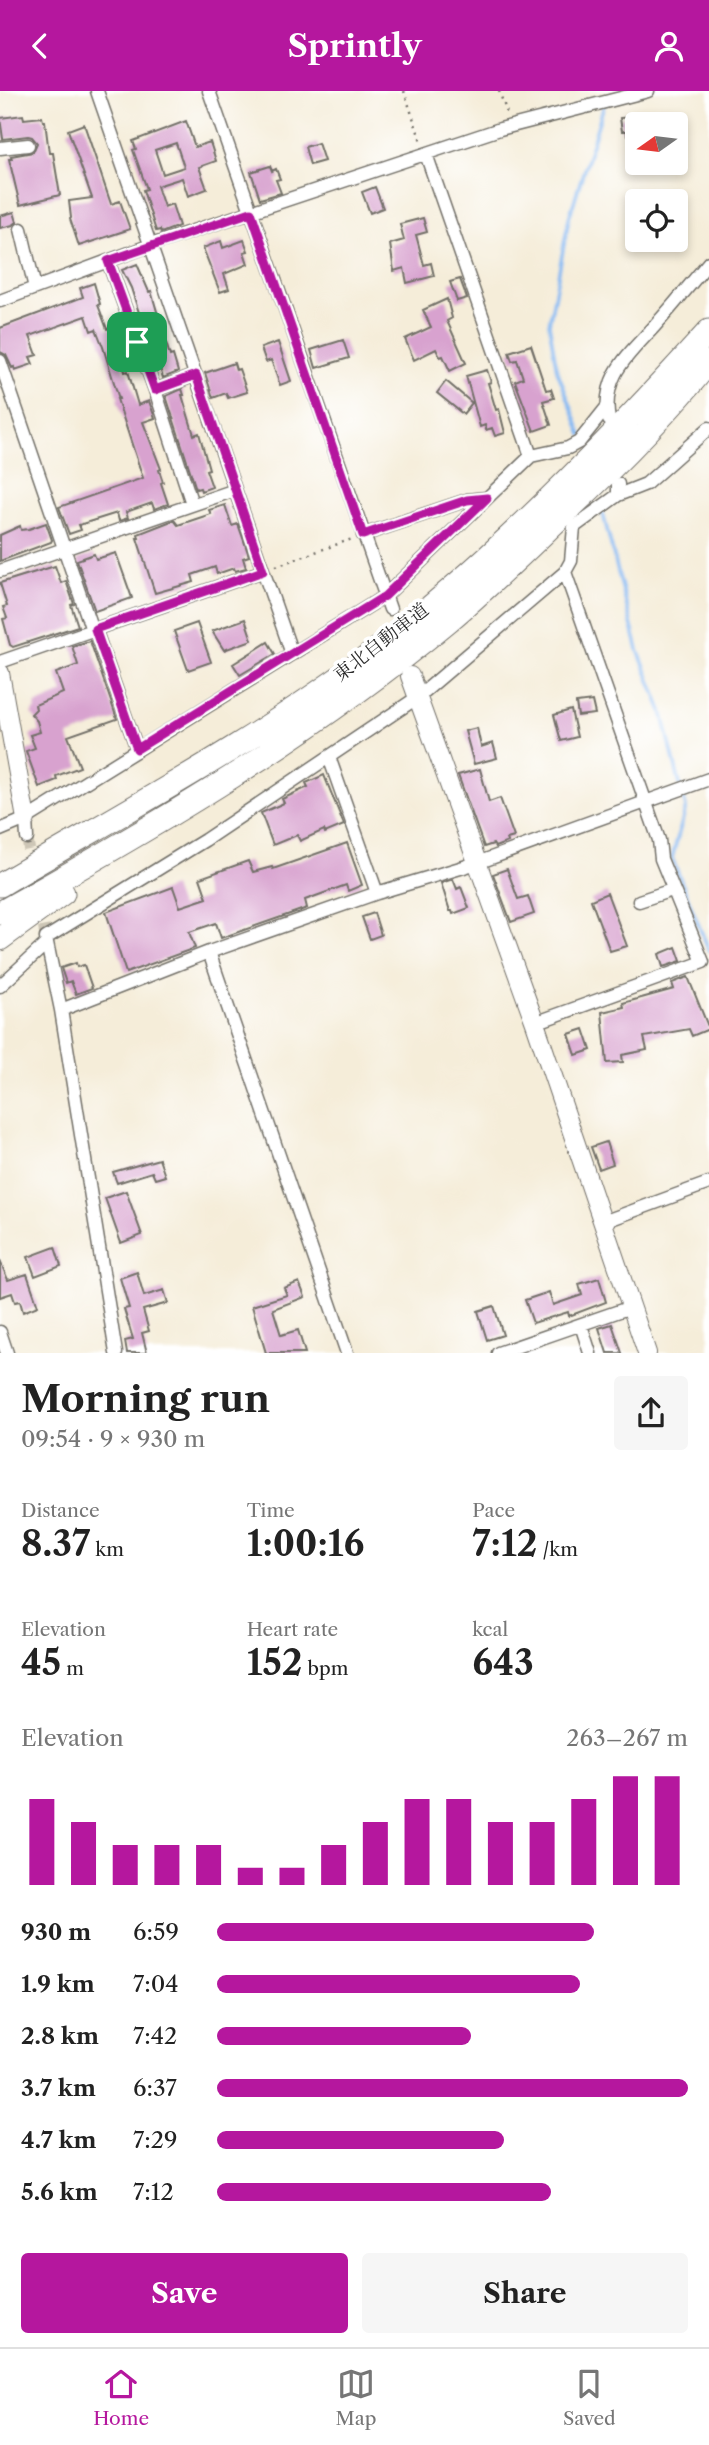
<!DOCTYPE html>
<html lang="en">
<head>
<meta charset="utf-8">
<style>
	body { margin:0; font-family:"Libre Caslon Text","Noto Serif JP",serif; background:#f6f6f6; color:#222; height:100vh; display:flex; flex-direction:column; font-size:26px; white-space:nowrap }
	* { box-sizing:border-box; margin:0 }
	p { font-size:23px; color:#767676 }
	.icon { flex:none; width:38px; height:38px; fill:none; stroke:currentColor; stroke-width:2; stroke-linecap:round; stroke-linejoin:round }
	.map { position:relative; height:1262px; overflow:hidden }
	.drawer { display:flex; flex-direction:column; background:#fff; flex:1 }
	.drawer>* { flex:none }
	.needle { width:46px; rotate:256deg }
	.controls { position:absolute; left:625px; top:21px; display:grid; gap:14px }
	.controls a { display:grid; place-items:center; width:63px; height:63px; border-radius:7px; background:#fff; box-shadow:0 4px 10px #0003; font-size:35px }
	.pin { position:absolute; display:grid; place-items:center; width:60px; height:60px; color:#fff; margin:-30px; border-radius:14px; box-shadow:0 4px 10px #0006 }
	.round { display:grid; place-items:center; flex:none; width:74px; height:74px; border-radius:7px; background:#f6f6f6 }
	.head { display:flex; align-items:center; justify-content:space-between; height:119px; padding:0 21px }
	h1 { font-size:38px; font-weight:700; line-height:52px }
	.metrics { display:grid; grid-template-columns:repeat(3,1fr); gap:10px; height:119px; padding:7px 21px }
	.metrics div { display:grid; align-content:center }
	.metrics b { font-size:35px; font-weight:700 }
	.metrics small { font-size:19px; font-weight:400 }
	.metrics p { font-size:19px }
	.chart { height:196px; padding:14px 21px }
	.chart p { display:flex; justify-content:space-between }
	.chart svg { width:100%; height:126px; margin-top:7px; stroke:#b5179e; stroke-width:6 }
	.button { display:flex; gap:14px; margin-top:auto; padding:14px 21px }
	.button a { flex:1; height:80px; border-radius:7px; background:#b5179e; color:#fff; font-size:28px; font-weight:700; line-height:80px; text-align:center }
	.button a+a { background:#f6f6f6; color:#222 }
	ul { padding:0 21px; list-style:none; font-size:23px }
	li { display:grid; grid-template-columns:112px 84px 1fr; align-items:center; height:52px }
	li i { height:18px; border-radius:9px; background:#b5179e }
	header { display:flex; justify-content:space-between; align-items:center; height:91px; padding:0 21px; background:#b5179e; color:#fff; font-size:32px; font-weight:700 }
	.menu { display:flex; justify-content:space-around; align-items:center; height:98px; border-top:2px solid #e0e0e0; background:#fff; font-size:19px; color:#767676 }
	.menu a { display:grid; justify-items:center; gap:4px }
	.menu .on { color:#b5179e }
	.map>svg:first-child { display:block }
	.lines { fill:none; stroke-linecap:round; stroke-linejoin:round }
	.stream { stroke:#85b9f3; stroke-width:3.5 }
	.building { fill:#d8a2cf; fill-rule:evenodd }
	.street-tunnel { stroke:#cdc6b6; stroke-width:12; stroke-dasharray:12 6; stroke-linecap:butt }
	.street-casing { stroke:#726f68; stroke-width:15 }
	.secondary-casing { stroke:#726f68; stroke-width:20 }
	.highway-casing { stroke:#726f68; stroke-width:25 }
	.path { stroke:#726f68; stroke-width:2.5; stroke-dasharray:2 5; stroke-linecap:butt }
	.street { stroke:#fff; stroke-width:12 }
	.secondary { stroke:#fff; stroke-width:18 }
	.highway { stroke:#fff; stroke-width:23 }
	.route-casing { stroke:#fff; stroke-width:14 }
	.route { stroke:#b5179e; stroke-width:9 }
	.labels { text-anchor:middle; dominant-baseline:central; stroke-width:7; stroke-linejoin:round; paint-order:stroke }
	.street-label { font-size:19px; fill:#2b2b2b; stroke:#fff }
</style>
</head>
<body>
<header><svg class="icon" aria-label="back" viewBox="0 0 24 24"><path d="M15 5l-7 7 7 7"/></svg>Sprintly<svg class="icon" aria-label="person" viewBox="0 0 24 24"><circle cx="12" cy="8" r="4"/><path d="M4 21q1-7 8-7t8 7"/></svg></header>
<div class="map">
<svg width="709" height="1262" viewBox="0 0 709 1262">
	<rect width="100%" height="100%" fill="#fff"/>
	<filter id="ink" filterUnits="userSpaceOnUse"><feTurbulence type="fractalNoise" baseFrequency=".0143" numOctaves="2"/><feDisplacementMap in="SourceGraphic" scale="14" xChannelSelector="R" yChannelSelector="G"/><feConvolveMatrix kernelMatrix="1 2 1 2 8 2 1 2 1" color-interpolation-filters="sRGB"/></filter>
	<filter id="wash" filterUnits="userSpaceOnUse"><feTurbulence type="fractalNoise" baseFrequency=".00686" numOctaves="4" result="noise"/><feDisplacementMap in="SourceGraphic" scale="28" xChannelSelector="R" yChannelSelector="G"/><feGaussianBlur stdDeviation="1.57" result="paint"/><feColorMatrix in="noise" values="0 0 0 0 0 0 0 0 0 0 0 0 0 0 0 0 0 1.4 0 .05"/><feComposite in="paint" operator="in"/></filter>
	<g filter="url(#wash)">
		<rect width="100%" height="100%" fill="#f5edd9"/>
		<g class="lines">
			<!-- stream -->
			<path class="stream" d="M582 344 557 279 549 233 569 127 604 14
				M602 419 638 559 662 620 680 694
				M682 701 686 716 672 767 709 860"/>
		</g>
		<g id="blocks">
			<!-- building -->
			<path class="building" d="M23 24 24 28 42 26 43 30H45L49 62H53L60 104 20 114 9 68H12L11 65 33 61 37 52 32 46 28 45 3 48 0 27Z
				M637 25V44L627 45V40H622L620 27Z
				M186 30 195 56 210 51 216 70 199 76 207 98 188 105 182 87 157 95 164 116 172 113 179 135 161 142 160 139 156 140 143 99 147 98 133 59 136 58 133 50ZM176 52 184 76 163 83 155 59Z
				M84 33 111 113 120 110 130 138 79 155 70 128 71 127 69 110 92 107 68 39Z
				M318 52 324 70 310 74 305 56Z
				M270 75 272 80 276 78 280 88 276 89 281 102 260 108 251 81Z
				M375 96 383 117 370 122 362 101Z
				M14 121 17 131 13 134 0 137V125Z
				M423 127 427 141 416 144 424 174 431 172 434 185 407 192 404 177 394 180 390 153 404 149 400 133Z
				M244 149 248 160 244 161 248 173 224 183 229 198 220 201 203 157 221 150 223 157Z
				M137 173 149 201 151 200 170 265 173 264 178 281 163 287 156 264 153 265 131 197 122 179Z
				M460 188 467 207 457 210 450 191Z
				M94 192 100 213 98 214 107 238 113 237 125 281 128 280 138 314 149 310 155 327 143 331 161 378 159 379 163 391 161 392 168 413 154 418 152 412 126 421 128 427 119 430 117 422 79 434 81 439 69 443 59 416 143 387 117 308H119L103 256 96 238 91 240 86 225 30 245 37 264 30 266 33 273 15 279 14 276 12 277 6 264 0 261V237L83 206 80 197Z
				M447 208 452 227 447 230 466 272 450 280 443 265 440 266 436 258 414 269 405 248 431 236 423 219Z
				M343 249 349 267 316 277 311 259Z
				M278 251 291 290 280 294 271 269 266 271 261 257Z
				M531 254 546 299 551 298 554 307 543 310 551 334 534 340 515 290 523 287 517 269 512 270 509 261Z
				M234 272 236 279 239 278 247 301 228 307 226 302 213 307 205 282Z
				M487 279 491 291 488 292 496 319 499 318 505 342 495 345 492 337 486 339 485 334 480 336 466 285Z
				M446 290 472 312 463 323 437 302Z
				M182 298 184 304H182L194 344 199 342 209 378 206 379 212 396 201 400 200 397 196 398 166 305Z
				M225 414 232 435 238 433 244 450 249 465 243 467 246 477 235 480 234 477 217 483 215 476 192 484 194 491 155 502 137 447H139L138 443 174 429 178 434 211 423 209 419Z
				M46 432 52 449 51 451 0 470V444L20 435 21 439 29 438Z
				M116 462 132 507 95 520 77 469 94 463 96 468Z
				M55 475 61 492 66 490 74 513 71 514 78 535 13 556 10 554 3 528 7 527 3 516 7 515 0 492Z
				M245 528 252 549 224 559 212 540Z
				M197 532 211 571 188 579 174 540Z
				M90 550 117 628 68 645 80 676 56 685 57 689 39 696 26 660 35 657 30 644 40 641 37 630 31 623 36 618 35 614 63 602 56 582 78 574 72 555Z
				M268 551 275 563 240 584 233 573Z
				M592 610 595 623 578 625 576 612Z
				M571 619 577 646 561 650 554 624Z
				M477 637 481 656 493 652 497 667 474 673 465 640Z
				M480 678 489 711 500 707 514 746 507 748 508 751 495 756 493 753 484 756 458 684Z
				M324 684 344 734 325 742 324 739 300 750 297 744 273 754 261 722 284 712 282 708 308 696 306 692Z
				M347 752 362 794 348 800 346 794 305 809 307 817 221 847 216 832 189 841 195 857 126 882 106 821 173 796 180 816 207 807 200 787 248 770 253 781 272 776 273 778Z
				M507 778 518 808 528 805 534 823 511 831 493 783Z
				M453 788 457 798 461 796 469 817 453 823 452 820H450L441 792Z
				M607 802 627 855 610 860 591 809Z
				M374 822 381 844 370 848 362 826Z
				M676 856 681 870 663 876 659 863Z
				M76 872 77 876 84 874 92 897 76 903 71 890 66 892 61 877Z
				M688 886 709 938 692 945 689 938 644 946 647 959 622 964 623 971 607 972 602 921 624 916 623 912 674 898 672 892Z
				M584 938 591 959 576 964 569 943Z
				M606 1051 613 1073 599 1078 591 1056Z
				M159 1068 165 1085 155 1088 152 1081 117 1092 113 1081Z
				M126 1100 142 1144 121 1152 105 1107Z
				M55 1156 61 1175 35 1185 28 1166Z
				M0 1170 8 1189 27 1183 38 1215 23 1221 20 1210 15 1211 12 1202 0 1206Z
				M137 1181 144 1205 164 1199 168 1212 143 1219 149 1240 142 1242 147 1262H127L125 1250 133 1248 124 1218 129 1217 120 1187Z
				M599 1187 606 1211 569 1225 568 1221 533 1232 525 1209 549 1201 553 1214 582 1204 579 1193Z
				M299 1191 305 1206 273 1218 281 1244 298 1239 305 1262H266L252 1215 287 1204 284 1197Z
				M494 1215 503 1244 487 1249 478 1220Z
				M612 1233 622 1262H607L599 1237Z"/>
		</g>
	</g>
	<g filter="url(#ink)">
		<use href="#blocks" fill-opacity="0" stroke="#726f68" stroke-width="2"/>
		<g class="lines">
			<!-- street-tunnel -->
			<path class="street-tunnel" d="M27 747 46 847"/>
			<defs>
				<path id="street" d="M97 0 292 563
					M209 0 390 518
					M0 57 28 54
					M426 63 531 365
					M21 138 35 197
					M108 170 155 299
					M0 210 151 154 500 38 648 0
					M0 270 92 539
					M609 329C600 282 633 261 660 229 677 210 693 190 709 171
					M618 393V404L646 393 709 337
					M192 413 155 299 196 284
					M363 444 467 409 487 407
					M0 480 235 399
					M95 538 137 658
					M0 571 263 480
					M329 666 377 802
					M26 728 27 747
					M0 739 26 728 385 505 531 365 568 357 579 351 607 316
					M639 810 672 799
					M209 861 347 1262
					M0 895 47 852
					M61 919 209 861 377 802 477 772 709 688
					M535 932 703 871 661 768 659 749 565 481
					M603 1131 709 1092
					M581 1234 590 1262
					M0 1241 7 1262
					M116 1262 61 919 46 847 205 749 418 606 565 481 571 470 574 436 618 404
					M498 1262 631 1216"/>
				<path id="secondary" d="M0 582 26 728
					M410 585 535 932 647 1262"/>
				<path id="highway" d="M0 794C127 719 259 649 377 559 498 465 606 354 709 240
					M0 822C154 736 310 645 447 531 489 496 527 458 567 420 617 373 665 325 709 271
					M0 848 63 802"/>
			</defs>
			<!-- street casing -->
			<use href="#street" class="street-casing"/>
			<!-- secondary casing -->
			<use href="#secondary" class="secondary-casing"/>
			<!-- highway casing -->
			<use href="#highway" class="highway-casing"/>
			<!-- path -->
			<path class="path" d="M404 0 422 53
				M499 0 508 25
				M276 475 352 448"/>
			<!-- street -->
			<use href="#street" class="street"/>
			<!-- secondary -->
			<use href="#secondary" class="secondary"/>
			<!-- highway -->
			<use href="#highway" class="highway"/>
		</g>
	</g>
	<g class="lines" filter="url(#ink)">
		<defs>
			<path id="route" d="M251 121 363 444 467 409 487 407 385 505 137 658 95 538 263 480 196 284 155 299 108 170Z"/>
		</defs>
		<!-- route casing -->
		<use href="#route" class="route-casing"/>
		<!-- route -->
		<use href="#route" class="route"/>
	</g>
	<g class="labels">
		<!-- street labels -->
		<g class="street-label">
			<text transform="translate(381 551) rotate(-38)">東北自動車道</text>
		</g>
	</g>
</svg>
<div class="controls">
<a><svg class="needle" viewBox="-14 -14 28 28"><path d="M0-13l5 13h-10z" fill="#e53935"/><path d="M0 13l5-13h-10z" fill="#767676"/></svg></a>
<a><svg class="icon" aria-label="locate" viewBox="0 0 24 24"><circle cx="12" cy="12" r="6"/><path d="M12 2v4M12 18v4M2 12h4M18 12h4"/></svg></a>
</div>
<div class="pin" style="left:137px;top:251px;background:#1e9e55"><svg class="icon" aria-label="arrive" viewBox="0 0 24 24"><path d="M6 21V4h12l-3 4 3 4H6"/></svg></div>
</div>
<section class="drawer">
<div class="head"><div><h1>Morning run</h1><p>09:54 · 9 × 930 m</p></div><a class="round"><svg class="icon" aria-label="share" viewBox="0 0 24 24"><path d="M12 15V3M7 8l5-5 5 5M5 13v7h14v-7"/></svg></a></div>
<div class="metrics">
<div><p>Distance</p><b>8.37<small> km</small></b></div>
<div><p>Time</p><b>1:00:16</b></div>
<div><p>Pace</p><b>7:12<small> /km</small></b></div>
</div>
<div class="metrics">
<div><p>Elevation</p><b>45<small> m</small></b></div>
<div><p>Heart rate</p><b>152<small> bpm</small></b></div>
<div><p>kcal</p><b>643</b></div>
</div>
<div class="chart"><p><span>Elevation</span>263–267 m</p>
<svg viewBox="0 0 160 44" preserveAspectRatio="none"><path d="M5 44V14M15 44V22M25 44V30M35 44V30M45 44V30M55 44V38M65 44V38M75 44V30M85 44V22M95 44V14M105 44V14M115 44V22M125 44V22M135 44V14M145 44V6M155 44V6"/></svg>
</div>
<ul>
<li><b>930 m</b>6:59<i style="width:80%"></i></li>
<li><b>1.9 km</b>7:04<i style="width:77%"></i></li>
<li><b>2.8 km</b>7:42<i style="width:54%"></i></li>
<li><b>3.7 km</b>6:37<i style="width:100%"></i></li>
<li><b>4.7 km</b>7:29<i style="width:61%"></i></li>
<li><b>5.6 km</b>7:12<i style="width:71%"></i></li>
</ul>
<div class="button"><a>Save</a><a>Share</a></div>
</section>
<nav class="menu">
<a class="on"><svg class="icon" aria-label="home" viewBox="0 0 24 24"><path d="M3 11l9-7 9 7M6 9v11h12V9"/></svg>Home</a>
<a><svg class="icon" aria-label="map" viewBox="0 0 24 24"><path d="M3 6l6-2 6 2 6-2v14l-6 2-6-2-6 2zM9 4v14M15 6v14"/></svg>Map</a>
<a><svg class="icon" aria-label="saved" viewBox="0 0 24 24"><path d="M7 4h10v16l-5-4-5 4z"/></svg>Saved</a>
</nav>
</body>
</html>
